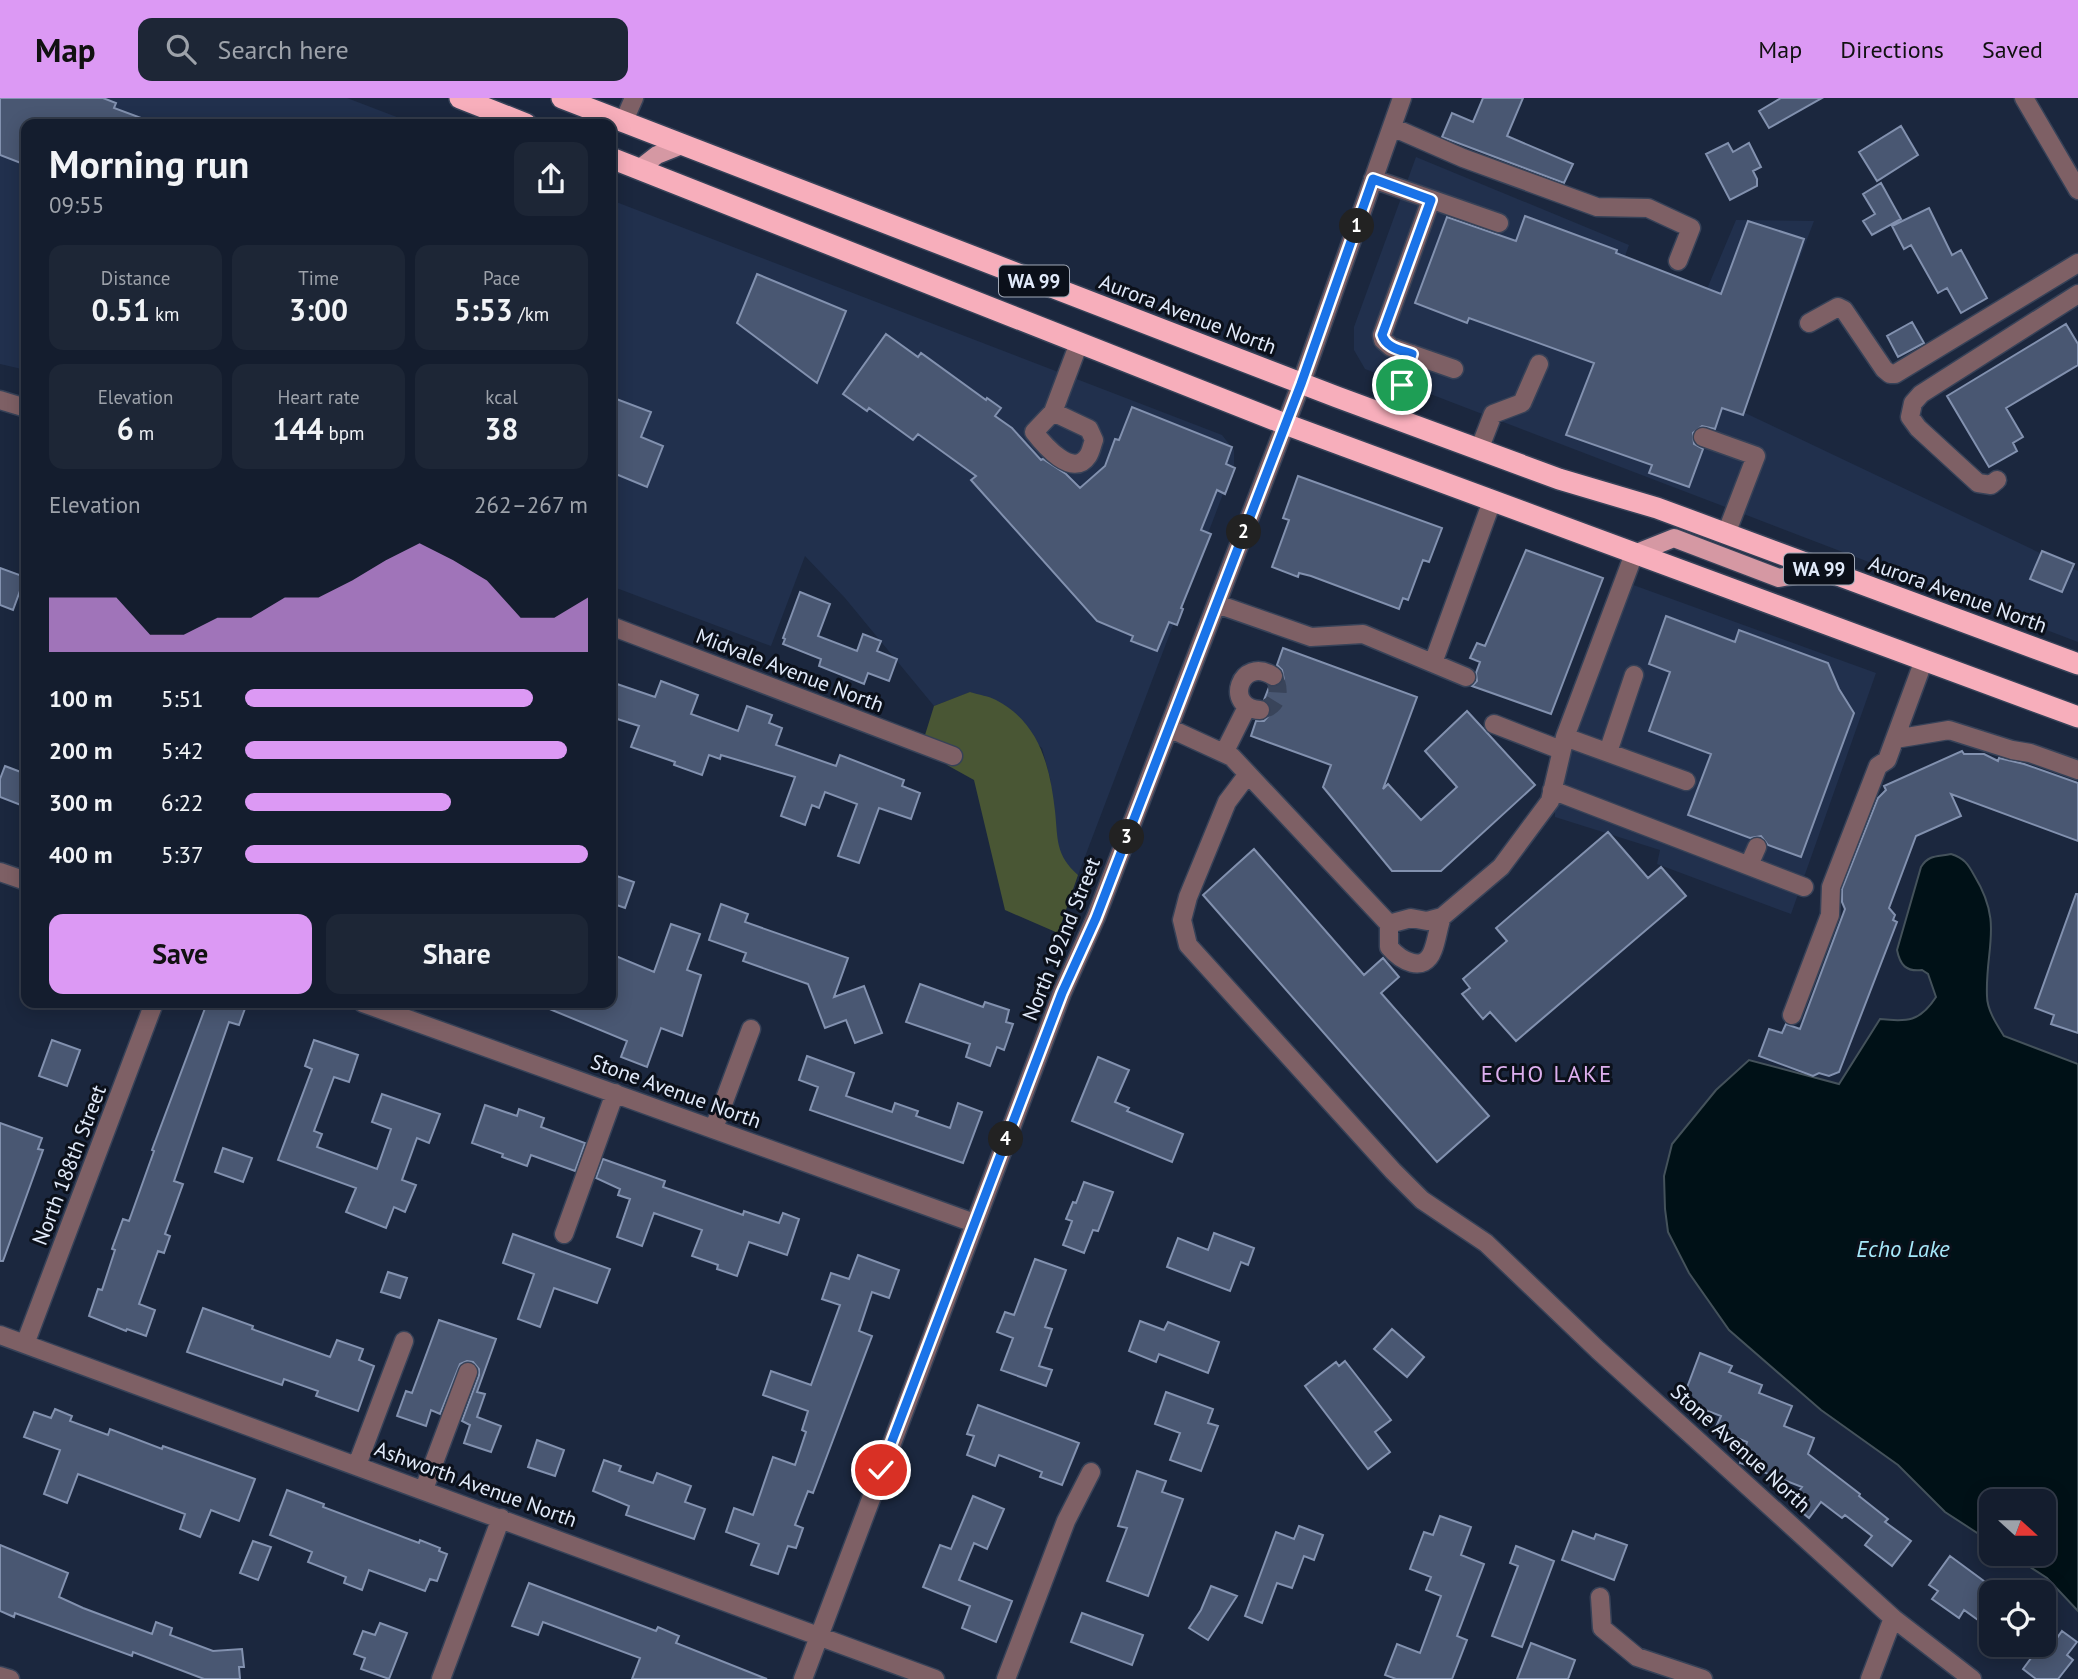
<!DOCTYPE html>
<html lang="en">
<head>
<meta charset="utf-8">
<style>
	body { margin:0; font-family:"PT Sans",sans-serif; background:#1d2636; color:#f1f3f6; height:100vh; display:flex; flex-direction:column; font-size:26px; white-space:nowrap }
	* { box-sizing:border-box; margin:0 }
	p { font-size:23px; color:#9da2aa }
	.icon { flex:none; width:38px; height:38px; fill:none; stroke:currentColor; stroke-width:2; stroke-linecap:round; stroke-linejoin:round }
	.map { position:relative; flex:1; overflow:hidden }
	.side { position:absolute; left:21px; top:21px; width:595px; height:889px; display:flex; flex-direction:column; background:#141d2e; border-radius:14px; box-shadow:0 4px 18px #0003,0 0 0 2px #333b4a }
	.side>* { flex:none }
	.needle { width:46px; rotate:111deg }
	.fabs { position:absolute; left:1979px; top:1391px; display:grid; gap:14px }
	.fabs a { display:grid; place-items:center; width:77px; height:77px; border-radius:14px; background:#141d2e; box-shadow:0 4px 18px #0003,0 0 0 2px #333b4a; font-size:35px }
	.pin { position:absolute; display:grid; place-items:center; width:60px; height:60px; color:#fff; margin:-30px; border:4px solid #fff; border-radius:50%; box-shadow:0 2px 7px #0007 }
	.km { position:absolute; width:35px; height:35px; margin:-18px; border-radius:50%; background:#222; color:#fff; font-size:19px; line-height:35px; text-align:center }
	.round { display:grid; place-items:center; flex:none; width:74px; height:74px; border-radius:14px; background:#1d2636 }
	.summary { display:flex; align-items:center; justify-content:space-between; height:119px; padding:0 28px }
	h1 { font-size:38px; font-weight:800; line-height:52px }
	.figures { display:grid; grid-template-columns:repeat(3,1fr); gap:10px; height:119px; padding:7px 28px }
	.figures div { display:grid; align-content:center; border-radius:14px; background:#1d2636; text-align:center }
	.figures b { font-size:30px; font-weight:800 }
	.figures small { font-size:19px; font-weight:400 }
	.figures p { font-size:19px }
	.chart { height:196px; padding:14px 28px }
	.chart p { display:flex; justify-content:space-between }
	.chart svg { width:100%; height:126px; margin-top:7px; fill:#dc99f4; opacity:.7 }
	.action { display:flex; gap:14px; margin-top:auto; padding:14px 28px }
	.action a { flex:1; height:80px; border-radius:14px; background:#dc99f4; color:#111; font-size:28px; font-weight:800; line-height:80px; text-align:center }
	.action a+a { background:#1d2636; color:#f1f3f6 }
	ul { padding:0 28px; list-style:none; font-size:23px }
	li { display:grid; grid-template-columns:112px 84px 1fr; align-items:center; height:52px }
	li i { height:18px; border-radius:9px; background:#dc99f4 }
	header { display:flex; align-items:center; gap:42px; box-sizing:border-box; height:98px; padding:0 35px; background:#dc99f4; color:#111 }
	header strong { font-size:33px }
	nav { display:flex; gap:38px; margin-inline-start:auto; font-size:24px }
	.search { width:490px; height:63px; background:#1d2636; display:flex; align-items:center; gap:18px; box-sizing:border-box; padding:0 24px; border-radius:14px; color:#9da2aa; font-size:26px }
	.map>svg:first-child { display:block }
	.built { fill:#21304d }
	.green { fill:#495634 }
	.water { fill:#001117; stroke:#44525b; stroke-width:2 }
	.building { fill:#495772; stroke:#8291af; stroke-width:2 }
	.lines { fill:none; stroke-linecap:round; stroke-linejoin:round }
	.minor-tunnel { stroke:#39445a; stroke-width:18; stroke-dasharray:18 9; stroke-linecap:butt }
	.minor-casing { stroke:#374258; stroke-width:21 }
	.major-casing { stroke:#374258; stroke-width:21 }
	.highway-casing { stroke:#374258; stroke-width:24 }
	.minor { stroke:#7e6065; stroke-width:18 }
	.major { stroke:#d598a3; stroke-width:18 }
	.highway { stroke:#f7aebb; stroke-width:21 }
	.route-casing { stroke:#fff; stroke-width:14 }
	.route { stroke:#1a73e8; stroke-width:9 }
	.labels { text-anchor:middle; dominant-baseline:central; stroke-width:6; stroke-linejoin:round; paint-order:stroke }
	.shield { fill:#0b101a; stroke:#a1a9b7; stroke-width:2 }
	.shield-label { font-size:19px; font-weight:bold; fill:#e1eafa }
	.street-label { font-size:21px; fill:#e1eafa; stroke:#0b101a }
	.neighbourhood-label { font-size:23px; letter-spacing:2px; fill:#ddafee; stroke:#0b101a }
	.water-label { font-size:23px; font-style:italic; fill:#a6e8fa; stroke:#0b101a }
</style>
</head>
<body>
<header>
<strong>Map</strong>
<div class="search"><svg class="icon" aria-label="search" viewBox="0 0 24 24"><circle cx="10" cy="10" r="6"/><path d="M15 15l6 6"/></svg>Search here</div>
<nav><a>Map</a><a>Directions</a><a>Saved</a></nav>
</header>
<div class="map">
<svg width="2078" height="1581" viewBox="0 0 2078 1581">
	<rect width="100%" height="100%" fill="#1b273e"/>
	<!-- built -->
	<path class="built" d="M0 0H347L415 26H26V272L0 266Z
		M1416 59 1629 147 1603 219 1683 248 1736 122 1814 123 1741 313 2078 473V544L1365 271 1354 252V229Z
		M611 102 1222 337 1234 352V367L1078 777 1066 767 1058 749 1050 680 1042 650 971 594 934 608 845 500 805 458 771 548 611 488Z
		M1614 480 1876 575 1791 816 1657 766 1660 752 1555 719 1554 638Z"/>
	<!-- green -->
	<path class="green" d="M970 594C979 597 989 598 996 602 1040 625 1050 669 1055 713 1058 741 1055 757 1078 777L1058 835 1005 812 974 682 947 667 946 645 925 637 934 608Z"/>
	<!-- water -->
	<path class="water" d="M1951 756C1964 760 1968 766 1974 777 2004 826 1985 849 1987 898 1987 912 1997 927 2004 938L2078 966V1513L2047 1480 2010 1456H2044V1404H1992L1991 1444 1945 1414 1898 1367 1821 1312 1729 1232 1689 1175 1668 1134 1665 1111 1664 1078 1672 1046 1716 992 1749 962 1839 986 1880 921C1907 924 1920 924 1936 899L1928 876 1922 872C1906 874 1900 867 1897 852L1921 769C1929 756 1938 759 1951 756Z"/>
	<!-- building -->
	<path class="building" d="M0 0H103L116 5 114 10 152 24 151 26H26V67L0 57Z
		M1483 0H1523L1507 38 1573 66 1564 85 1442 39 1452 15 1473 24Z
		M1781 0H1822L1769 30 1759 13Z
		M1901 28 1918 57 1877 83 1859 54Z
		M1728 45 1733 54 1749 45 1761 69 1753 73 1757 81V88L1730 102 1706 56Z
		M1881 85 1901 121 1872 137 1863 123 1875 116 1863 96Z
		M1929 110 1952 157 1961 152 1987 200 1961 215 1947 190 1938 195 1911 147 1904 151 1892 128Z
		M1525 118 1617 152 1616 155 1721 196 1748 123 1804 141 1743 317 1722 310 1715 331 1702 328 1693 335 1694 346 1703 351 1689 389 1649 375 1652 367 1566 337 1594 265 1469 220 1467 225 1415 205 1447 119 1516 143Z
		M757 176 846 213 817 285 737 225Z
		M1912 224 1924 245 1898 259 1887 238Z
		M2066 226 2078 246V267L2006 310 2023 339 2013 345 2017 353 1989 369 1947 298Z
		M886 236 918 259 921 255 986 302 987 300 1001 310 995 318 1012 330 1041 362 1043 361 1066 376 1080 390 1105 368 1115 341 1119 342 1132 309 1232 349 1226 366 1235 370 1225 396 1217 392 1201 432 1211 436 1181 510 1183 511 1177 527 1169 524 1157 553 1131 543 1133 538 1097 523 971 382 976 378 918 336 913 342 869 310 867 313 843 296Z
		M611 299 651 314 641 339 663 348 647 389 611 374Z
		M1298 378 1442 430 1429 464 1423 462 1408 502 1403 500 1399 511 1311 478 1299 475 1298 479 1272 469 1289 422 1283 420Z
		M1526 452 1603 480 1551 616 1472 588 1477 583 1476 575 1480 564 1470 560 1477 545 1485 548Z
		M2042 453 2074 466 2062 494 2030 481Z
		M0 470 25 479 13 512 0 507Z
		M800 494 830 506 818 538 857 553 863 536 881 543 877 553 897 561 889 583 868 575 864 586 819 568 821 561 783 546 785 541 783 540Z
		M1666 518 1735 544 1739 532 1828 565 1839 591 1854 615 1801 759 1768 747 1761 738 1750 740 1688 717 1711 656 1649 633 1670 574 1649 566Z
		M1283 550 1417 599 1383 691 1388 686 1421 722 1457 689 1425 653 1467 613 1535 687 1441 773H1392L1323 689 1331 667 1251 638 1256 623H1264L1271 615V608L1264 602 1269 589 1279 587 1284 582 1282 572 1277 567Z
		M661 583 698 597 691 616 738 633 747 608 772 617 769 625 782 630 776 647 836 668 840 657 904 682 902 688 920 695 911 721 879 710 859 765 838 758 857 706 825 694 819 710 812 707 805 727 781 718 795 679 721 657 720 661 709 657 702 677 674 667 675 664 631 649 639 628 611 619V584L655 599Z
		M1962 653 1964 656H1984L1998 663 1999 660 2024 666 2078 685V743L1951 696 1961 718 1916 738 1889 810 1895 817 1893 822 1897 824 1839 974 1829 978 1819 975 1813 978 1759 958 1769 931 1782 935 1786 926 1800 931 1845 811 1842 804V791L1878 700 1886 692 1884 688Z
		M5 668 26 676V709L0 699V681Z
		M1608 734 1648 780 1661 769 1686 798 1516 943 1490 914 1483 921 1462 896 1470 890 1463 881 1507 843 1496 830Z
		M1254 751 1364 877 1383 860 1399 879 1381 895 1489 1018 1437 1064 1203 797Z
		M611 776 634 784 625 810 611 805Z
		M2076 796H2078V935L2051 926 2054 917 2035 910Z
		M721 806 748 816 745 824 848 860 834 899 864 888 882 935 855 945 846 922 825 930 808 886 743 863 746 855 709 842Z
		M671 826 700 836 687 872 701 877 682 938 661 930 647 969 621 959 627 943 535 905H611V856L654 874Z
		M920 886 983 909 985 904 1009 912 1006 924 1013 926 1004 952 997 949 990 968 966 959 970 946 906 924Z
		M207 905H247L239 927 229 924 174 1083 183 1086 165 1136 170 1138 164 1155 158 1153 139 1206 155 1212 146 1238 127 1231 126 1233 89 1218 98 1191 102 1192 115 1152 112 1151 123 1121 129 1123 154 1053 152 1052Z
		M52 942 80 952 67 988 39 978Z
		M314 942 358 957 349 984 334 979 314 1033 322 1036 317 1049 377 1071 391 1031 372 1024 382 996 440 1016 429 1045 417 1040 402 1082 416 1087 405 1114 394 1109 386 1130 346 1114 356 1090 278 1062 312 971 305 968Z
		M807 958 854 975 846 998 892 1014 895 1005 918 1013 916 1018 950 1030 958 1005 982 1014 963 1065 810 1012 818 989 799 982Z
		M1098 959 1129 972 1115 1004 1129 1010 1127 1013 1183 1036 1172 1064 1072 1023Z
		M485 1007 517 1018 519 1011 544 1020 541 1029 585 1045 575 1073 531 1057 527 1068 502 1059 503 1056 472 1045Z
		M0 1025 42 1040 38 1051 43 1052 3 1163H0Z
		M223 1050 252 1060 243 1084 215 1074Z
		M603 1061 665 1083 663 1089 743 1117 744 1113 779 1125 783 1115 799 1121 787 1157 749 1144 737 1178 717 1171 718 1167 692 1158 702 1132 654 1115 642 1148 617 1139 630 1101 618 1097 620 1091 596 1080Z
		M1084 1084 1113 1094 1098 1133 1093 1132 1084 1155 1063 1147 1072 1123 1066 1121 1073 1104 1076 1105Z
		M1214 1135 1254 1150 1248 1167 1241 1164 1230 1193 1167 1169 1178 1140 1208 1152Z
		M513 1136 610 1171 597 1205 554 1190 540 1229 518 1221 534 1176 503 1165Z
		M858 1157 899 1172 889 1200 872 1194 859 1233 872 1238 813 1395 808 1393 795 1427 803 1430 796 1450 788 1448 778 1476 751 1467 759 1446 726 1434 734 1410 753 1417 773 1359 795 1367 806 1334 802 1332 808 1313 763 1297 771 1273 811 1287 840 1207 822 1201 831 1175 849 1181Z
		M1035 1161 1066 1172 1045 1229 1052 1231 1039 1268 1052 1272 1046 1288 1001 1272 1013 1240 997 1234 1005 1214 1014 1217Z
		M388 1174 407 1180 400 1200 381 1194Z
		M203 1210 253 1228 252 1231 330 1259 337 1242 363 1251 359 1262 374 1268 358 1313 316 1298 318 1293 284 1281 282 1287 187 1254Z
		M439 1222 496 1241 477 1294 485 1296 477 1319 501 1328 491 1354 464 1345 470 1327 462 1323 479 1277V1271L473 1264 467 1263 460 1266 440 1316 431 1312 426 1328 397 1318 406 1293 412 1295Z
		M1140 1223 1164 1232 1168 1224 1219 1244 1208 1275 1159 1256 1156 1264 1129 1253Z
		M1392 1231 1424 1259 1407 1279 1374 1251Z
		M1700 1255 1732 1268 1729 1274 1762 1287 1759 1295 1792 1308 1784 1328 1814 1340 1808 1356 1860 1396 1859 1398 1888 1421 1885 1424 1911 1443 1892 1468 1865 1447 1872 1438 1845 1417 1842 1420 1821 1404 1809 1420 1790 1405 1802 1389 1740 1365 1747 1344 1715 1331 1721 1318 1682 1303Z
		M1345 1263 1391 1322 1375 1334 1390 1354 1368 1371 1305 1288 1336 1264 1339 1268Z
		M1166 1294 1213 1311 1208 1325 1218 1328 1201 1373 1170 1362 1180 1335 1155 1326Z
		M978 1307 1079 1345 1062 1387 1040 1379 1042 1374 999 1357 995 1368 967 1357 974 1338 967 1336Z
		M55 1311 72 1318 70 1323 108 1337 110 1331 162 1351 163 1348 255 1381 239 1423 211 1412 200 1439 180 1431 185 1416 78 1376 67 1405 44 1396 60 1352 24 1339 34 1314 51 1320Z
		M537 1342 564 1352 555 1378 528 1369Z
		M604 1362 621 1368 619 1373 653 1385 657 1375 691 1388 685 1404 705 1411 694 1441 626 1417 629 1408 593 1393Z
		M1137 1373 1166 1383 1162 1394 1183 1401 1148 1498 1107 1483 1127 1430 1118 1428Z
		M287 1392 324 1406 323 1409 419 1445 420 1442 440 1450 439 1453 447 1456 437 1483 430 1481 425 1493 369 1472 362 1492 344 1485 346 1479 308 1464 312 1454 270 1437Z
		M973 1398 1004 1411 987 1451 974 1445 959 1482 1012 1503 996 1544 962 1530 970 1508 923 1489 940 1447 951 1451Z
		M1440 1418 1471 1429 1461 1457 1484 1466 1457 1538 1467 1542 1452 1581H1396L1385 1577 1397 1546 1420 1555 1441 1498 1426 1492 1431 1479 1410 1471 1424 1434 1433 1437Z
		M1299 1428 1323 1437 1314 1462 1304 1458 1292 1490 1277 1485 1262 1525 1245 1518 1276 1434 1294 1441Z
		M1573 1433 1594 1441 1596 1436 1627 1447 1614 1482 1562 1462Z
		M253 1443 271 1449 258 1482 240 1475Z
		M0 1447 68 1475 59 1499 83 1510 152 1536 156 1524 172 1530 170 1537 213 1553 242 1551 244 1569H239L240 1581H204L133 1554 132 1558 15 1515 14 1519 0 1513Z
		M1516 1448 1554 1463 1522 1549 1492 1538 1518 1468 1510 1465Z
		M1950 1458 1992 1489V1532L1964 1512 1959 1520 1932 1501 1938 1493 1929 1487Z
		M529 1485 656 1533 658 1529 679 1538 676 1545 767 1581H632L640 1560 543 1524 538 1537 512 1528Z
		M1211 1488 1237 1498 1208 1542 1189 1530 1201 1512Z
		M1082 1515 1143 1537 1132 1567 1071 1544Z
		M380 1525 407 1535 389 1581 361 1571 365 1560 354 1556 363 1533 375 1537Z
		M2062 1533 2077 1544 2067 1557 2073 1562 2058 1581H2036L2023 1571 2037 1552 2045 1557Z
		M1531 1545 1575 1562 1568 1581H1517Z"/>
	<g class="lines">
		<!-- minor-tunnel -->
		<path class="minor-tunnel" d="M1260 612C1278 609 1282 593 1273 578"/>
		<defs>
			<path id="minor" d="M2024 0 2078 92
				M623 25 634 0
				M1392 29 1463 60 1597 109 1648 110 1691 130 1678 163
				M1373 81 1499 125
				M1431 102 1382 237 1383 242 1391 249 1454 271
				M1809 225 1838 209 1844 212 1884 271 1890 276H1895L2078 165
				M0 302 26 310
				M1053 314 1089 331 1094 342C1092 347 1091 354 1088 358 1073 381 1044 347 1034 334L1053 314 1079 245
				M1391 319 1412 256
				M1703 339 1756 358 1726 436
				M1479 352 1493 316 1522 305 1539 266
				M1997 382 1991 387 1978 385 1918 330 1910 319 1913 305 1921 296 2078 196
				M1217 506 1311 539 1363 536 1466 579
				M611 528 953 658
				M1433 565 1492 403
				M1260 612C1223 610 1240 557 1273 578
				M1494 626 1561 652
				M1169 630 1232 659 1389 826V849C1400 862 1424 877 1433 852 1437 842 1438 830 1442 819
				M1565 639 1686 683
				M1895 641 1949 632 2012 652 2030 655 2078 672
				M1608 654 1634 577
				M1224 655 1247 609
				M1248 676 1227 704 1188 799 1182 822 1188 847 1393 1073 1422 1102 1486 1145 1598 1252 1893 1520 1972 1581
				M1552 692 1804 789
				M1749 767 1757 749
				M0 774 26 783
				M1389 826 1411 820 1427 823 1442 819 1501 769 1550 703 1565 639 1634 456
				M363 905 974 1125
				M1792 917 1830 817 1831 789 1878 668 1887 662 1924 562
				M714 1030 751 931
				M564 1136 615 995
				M0 1237 935 1581
				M25 1246 154 905
				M357 1367 404 1243
				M424 1391 468 1274
				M1600 1499 1602 1530 1637 1559 1703 1581
				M0 1578 10 1581
				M441 1581 501 1420
				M803 1581 1062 895 1096 819 1301 286 1402 0
				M1006 1581 1066 1423 1091 1374
				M1870 1581 1893 1520"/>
			<path id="major" d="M639 71 657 57 682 47
				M1634 456 1674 440 1779 480 1821 472"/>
			<path id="highway" d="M460 0 526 26
				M562 0 1337 299 1559 381 1657 410 2078 566
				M611 60 1285 326 2078 619"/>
		</defs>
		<!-- minor casing -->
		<use href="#minor" class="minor-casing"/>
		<!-- major casing -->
		<use href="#major" class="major-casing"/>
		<!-- highway casing -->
		<use href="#highway" class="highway-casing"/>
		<!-- minor -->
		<use href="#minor" class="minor"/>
		<!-- major -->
		<use href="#major" class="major"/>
		<!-- highway -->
		<use href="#highway" class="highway"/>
	</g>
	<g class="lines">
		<defs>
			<path id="route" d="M881 1372 1062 895 1096 820 1301 286 1373 81 1431 102 1382 237C1386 250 1401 252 1412 256L1402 287"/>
		</defs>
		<!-- route casing -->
		<use href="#route" class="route-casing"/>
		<!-- route -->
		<use href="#route" class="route"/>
	</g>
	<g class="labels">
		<!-- shield labels -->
		<g class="shield">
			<rect x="999" y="167.5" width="70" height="31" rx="5"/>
			<rect x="1784" y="455.5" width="70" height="31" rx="5"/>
		</g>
		<g class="shield-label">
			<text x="1034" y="183">WA 99</text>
			<text x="1819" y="471">WA 99</text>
		</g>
		<!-- street labels -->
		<g class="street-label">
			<text transform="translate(1188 216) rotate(21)">Aurora Avenue North</text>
			<text transform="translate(1958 496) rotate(20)">Aurora Avenue North</text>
			<text transform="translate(790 572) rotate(21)">Midvale Avenue North</text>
			<text transform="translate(1061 841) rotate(-68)">North 192nd Street</text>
			<text transform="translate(676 993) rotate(20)">Stone Avenue North</text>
			<text transform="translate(69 1067) rotate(-69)">North 188th Street</text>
			<text transform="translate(1741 1350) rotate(42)">Stone Avenue North</text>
			<text transform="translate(476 1386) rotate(20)">Ashworth Avenue North</text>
		</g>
		<!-- neighbourhood labels -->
		<g class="neighbourhood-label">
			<text x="1547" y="975">ECHO LAKE</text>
		</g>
		<!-- water labels -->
		<g class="water-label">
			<text x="1903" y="1150">Echo Lake</text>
		</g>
	</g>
</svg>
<div class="fabs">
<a><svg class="needle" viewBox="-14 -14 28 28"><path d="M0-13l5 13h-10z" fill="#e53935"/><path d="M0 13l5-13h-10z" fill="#9da2aa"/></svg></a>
<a><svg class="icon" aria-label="locate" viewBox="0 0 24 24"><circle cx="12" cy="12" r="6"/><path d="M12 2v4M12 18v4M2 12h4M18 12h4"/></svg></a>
</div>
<div class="pin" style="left:1402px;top:287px;background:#1e9e55"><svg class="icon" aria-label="arrive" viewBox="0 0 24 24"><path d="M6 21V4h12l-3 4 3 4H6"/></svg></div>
<div class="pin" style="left:881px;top:1372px;background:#d93025"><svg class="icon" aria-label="check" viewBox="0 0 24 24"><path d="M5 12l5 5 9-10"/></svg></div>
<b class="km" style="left:1357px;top:128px">1</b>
<b class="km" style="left:1244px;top:434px">2</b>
<b class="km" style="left:1127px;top:739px">3</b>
<b class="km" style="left:1006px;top:1041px">4</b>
<section class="side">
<div class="summary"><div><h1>Morning run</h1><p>09:55</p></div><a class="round"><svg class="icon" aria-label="share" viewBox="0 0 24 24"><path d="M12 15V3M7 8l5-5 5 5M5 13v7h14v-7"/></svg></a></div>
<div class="figures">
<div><p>Distance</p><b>0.51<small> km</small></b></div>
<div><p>Time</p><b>3:00</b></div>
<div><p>Pace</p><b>5:53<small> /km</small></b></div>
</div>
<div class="figures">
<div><p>Elevation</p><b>6<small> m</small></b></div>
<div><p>Heart rate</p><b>144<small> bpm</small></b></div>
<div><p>kcal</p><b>38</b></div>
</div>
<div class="chart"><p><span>Elevation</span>262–267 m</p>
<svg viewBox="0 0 160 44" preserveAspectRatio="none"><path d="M0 44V25L10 25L20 25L30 38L40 38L50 32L60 32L70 25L80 25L90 19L100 12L110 6L120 12L130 19L140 32L150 32L160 25V44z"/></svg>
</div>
<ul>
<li><b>100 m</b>5:51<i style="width:84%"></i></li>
<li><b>200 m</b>5:42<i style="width:94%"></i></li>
<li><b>300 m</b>6:22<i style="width:60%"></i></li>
<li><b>400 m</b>5:37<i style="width:100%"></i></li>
</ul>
<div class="action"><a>Save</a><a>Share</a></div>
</section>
</div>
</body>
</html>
